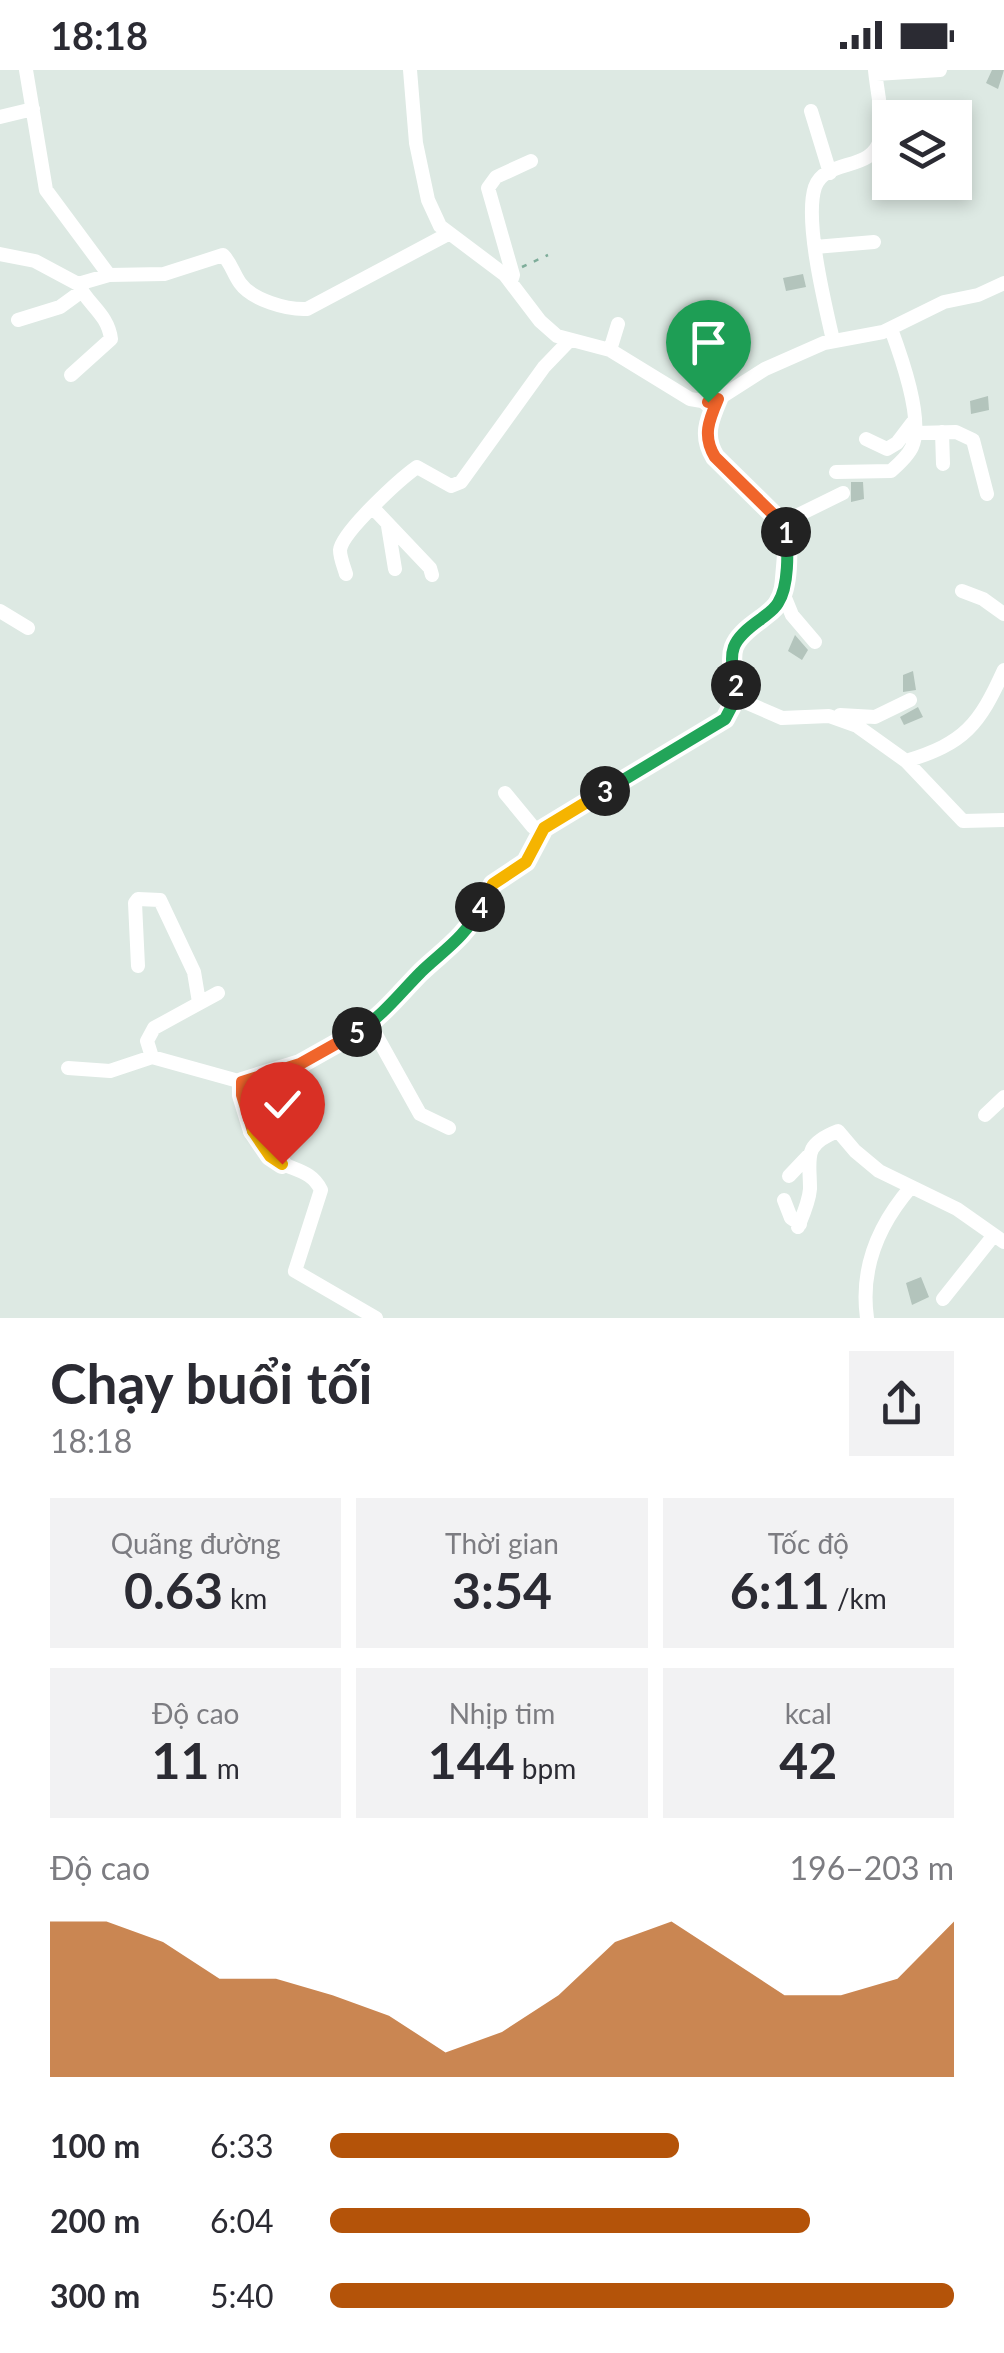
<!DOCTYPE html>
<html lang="vi">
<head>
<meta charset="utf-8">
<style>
	body { margin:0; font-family:Lato,sans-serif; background:#f2f2f3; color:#2b2b33; height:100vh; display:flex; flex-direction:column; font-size:38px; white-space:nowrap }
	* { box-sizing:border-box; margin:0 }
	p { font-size:32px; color:#7c7c81 }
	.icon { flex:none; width:55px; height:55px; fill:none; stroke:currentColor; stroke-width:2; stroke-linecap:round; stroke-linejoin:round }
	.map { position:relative; height:1248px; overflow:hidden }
	.drawer { display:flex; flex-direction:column; background:#fff; flex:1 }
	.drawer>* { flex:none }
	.buttons { position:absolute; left:872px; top:30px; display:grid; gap:20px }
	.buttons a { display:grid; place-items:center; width:100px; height:100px; border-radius:0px; background:#fff; box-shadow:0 5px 15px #0003; font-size:50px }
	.pin { position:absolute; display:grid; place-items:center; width:85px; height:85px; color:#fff; margin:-102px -42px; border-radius:50% 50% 50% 0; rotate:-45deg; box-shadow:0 0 10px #0007 }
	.pin .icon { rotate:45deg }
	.km { position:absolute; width:50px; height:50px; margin:-25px; border-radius:50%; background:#222; color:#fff; font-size:28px; line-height:50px; text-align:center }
	.round { display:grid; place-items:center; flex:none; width:105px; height:105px; border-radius:0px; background:#f2f2f3 }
	.summary { display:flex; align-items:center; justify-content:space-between; height:170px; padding:0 50px }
	h1 { font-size:55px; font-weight:700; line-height:75px }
	.figures { display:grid; grid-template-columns:repeat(3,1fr); gap:15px; height:170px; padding:10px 50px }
	.figures div { display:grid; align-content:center; border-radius:0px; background:#f2f2f3; text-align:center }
	.figures b { font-size:50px; font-weight:700 }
	.figures small { font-size:28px; font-weight:400 }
	.figures p { font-size:28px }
	.chart { height:280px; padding:20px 50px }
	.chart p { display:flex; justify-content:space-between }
	.chart svg { width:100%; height:180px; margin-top:10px; fill:#b45309; opacity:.7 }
	ul { padding:0 50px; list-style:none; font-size:32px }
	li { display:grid; grid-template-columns:160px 120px 1fr; align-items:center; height:75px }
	li i { height:25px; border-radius:12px; background:#b45309 }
	.status { display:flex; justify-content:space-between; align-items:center; height:70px; padding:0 50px; background:#fff; direction:ltr }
	.status svg { height:28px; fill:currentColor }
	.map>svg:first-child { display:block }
	.building { fill:#b3c4bc }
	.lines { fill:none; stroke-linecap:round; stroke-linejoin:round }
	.path { stroke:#7ead9a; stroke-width:2.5; stroke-dasharray:5 8; stroke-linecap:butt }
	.minor { stroke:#fff; stroke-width:14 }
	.split-1-casing { stroke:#fff; stroke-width:20 }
	.split-2-casing { stroke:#fff; stroke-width:20 }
	.split-3-casing { stroke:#fff; stroke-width:20 }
	.split-4-casing { stroke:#fff; stroke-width:20 }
	.split-5-casing { stroke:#fff; stroke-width:20 }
	.split-6-casing { stroke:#fff; stroke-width:20 }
	.split-7-casing { stroke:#fff; stroke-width:20 }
	.split-1 { stroke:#f0652b; stroke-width:12 }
	.split-2 { stroke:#22a559; stroke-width:12 }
	.split-3 { stroke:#22a559; stroke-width:12 }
	.split-4 { stroke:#f5b400; stroke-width:12 }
	.split-5 { stroke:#22a559; stroke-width:12 }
	.split-6 { stroke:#f0652b; stroke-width:12 }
	.split-7 { stroke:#f5b400; stroke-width:12 }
</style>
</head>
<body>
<div class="status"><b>18:18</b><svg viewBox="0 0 49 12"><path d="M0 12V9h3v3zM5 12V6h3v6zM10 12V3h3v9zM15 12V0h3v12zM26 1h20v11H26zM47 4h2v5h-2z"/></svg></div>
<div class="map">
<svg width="1004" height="1248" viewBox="0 0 1004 1248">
	<rect width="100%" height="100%" fill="#dde9e3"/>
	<!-- building -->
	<path class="building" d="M992 0H1004L998 19 986 13Z
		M803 204 806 217 786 221 783 208Z
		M988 326 989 340 971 344 970 331Z
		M851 412H863L864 429 851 432Z
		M795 565 808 580 802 590 788 581Z
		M913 601 916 620 903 622V605Z
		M918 637 923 647 904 655 900 647Z
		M921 1207 929 1227 912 1235 906 1213Z"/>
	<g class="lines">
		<!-- path -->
		<path class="path" d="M522 197 548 185"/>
		<!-- minor -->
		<path class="minor" d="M26 0 46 120 109 205
			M410 0 416 73 428 130 440 156 505 205 540 251 557 266 610 280 690 329 708 332 718 329 765 299 824 273 883 262 944 232 978 225 1004 213
			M876 4 940 0
			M811 41 830 103
			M0 47 33 39
			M815 177 874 172
			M0 184 35 191 78 214 109 205 164 204 223 185C231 193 233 203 240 213 252 230 287 240 307 239L448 164
			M511 211 513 205 488 118 496 107 531 91
			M18 250 60 237 82 221
			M833 270C825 235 804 150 815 117 825 88 873 102 880 69 884 48 877 22 875 0
			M610 280 618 254
			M71 305 111 269C108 244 88 235 78 214
			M942 362 943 394
			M916 363 956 362 973 370 987 424
			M866 369 887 379 897 373 913 352
			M836 402 891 401C899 394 908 386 912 377 924 350 901 286 891 259
			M373 438 430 498 432 505
			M782 453 843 423
			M388 456 395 499
			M346 504C344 497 340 488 340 480 342 462 400 409 417 397L451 416 461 412 544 297 569 271
			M962 521 983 529 1004 544
			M783 523 792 545 815 572
			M0 541 28 558
			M736 628 782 648 829 646 857 656 906 691 963 751 1004 750
			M840 645 875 647 910 630
			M906 691C965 673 979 655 1004 600
			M505 723 533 757 544 758
			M138 896 135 833 138 829 160 830 194 902 199 932
			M370 954 420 1044 449 1058
			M152 987 147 971 154 958 218 923
			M68 998 110 1001 152 987 242 1012 318 985 370 954 423 900 458 871 473 851 487 820 526 792 544 758 725 649C747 621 725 607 731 581 737 557 767 550 780 531L786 462 782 453 715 387C702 366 709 350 718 329
			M242 1012C241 1043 254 1080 283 1094 299 1101 313 1103 321 1120L295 1201 376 1248
			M985 1045 1004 1027
			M789 1106 808 1086
			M784 1130 791 1148 800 1154
			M798 1157C803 1145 809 1132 810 1119 810 1087 802 1075 838 1061L855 1081 879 1101 957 1139 1004 1172
			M943 1229 994 1165
			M867 1248C860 1198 879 1154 911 1117"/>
	</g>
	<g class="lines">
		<defs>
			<path id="split-1" d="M708 332 718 329C709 350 702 366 715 387L782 453 786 462"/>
			<path id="split-2" d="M736 615C728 580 730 571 761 549 767 544 774 540 778 533 789 516 788 481 786 462"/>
			<path id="split-3" d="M605 721 725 649 736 628V615"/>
			<path id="split-4" d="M480 837 493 814 526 792 544 758 605 721"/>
			<path id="split-5" d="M357 962C383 946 400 923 421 902 444 880 466 867 480 837"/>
			<path id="split-6" d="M253 1061 242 1025V1012L300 994 357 962"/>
			<path id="split-7" d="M253 1061 270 1086 282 1094"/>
		</defs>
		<!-- split-1 casing -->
		<use href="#split-1" class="split-1-casing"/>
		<!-- split-2 casing -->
		<use href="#split-2" class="split-2-casing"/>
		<!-- split-3 casing -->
		<use href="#split-3" class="split-3-casing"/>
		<!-- split-4 casing -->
		<use href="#split-4" class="split-4-casing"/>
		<!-- split-5 casing -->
		<use href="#split-5" class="split-5-casing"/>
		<!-- split-6 casing -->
		<use href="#split-6" class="split-6-casing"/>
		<!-- split-7 casing -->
		<use href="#split-7" class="split-7-casing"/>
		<!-- split-1 -->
		<use href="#split-1" class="split-1"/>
		<!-- split-2 -->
		<use href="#split-2" class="split-2"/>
		<!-- split-3 -->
		<use href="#split-3" class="split-3"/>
		<!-- split-4 -->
		<use href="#split-4" class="split-4"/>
		<!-- split-5 -->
		<use href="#split-5" class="split-5"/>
		<!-- split-6 -->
		<use href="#split-6" class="split-6"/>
		<!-- split-7 -->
		<use href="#split-7" class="split-7"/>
	</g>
</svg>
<div class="buttons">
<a><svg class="icon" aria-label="layers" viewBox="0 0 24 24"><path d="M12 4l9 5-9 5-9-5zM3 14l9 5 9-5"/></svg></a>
</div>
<div class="pin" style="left:708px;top:332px;background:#1e9e55"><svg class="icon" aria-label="arrive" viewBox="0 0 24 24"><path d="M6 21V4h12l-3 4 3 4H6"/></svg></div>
<div class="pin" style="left:282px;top:1094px;background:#d93025"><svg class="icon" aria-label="check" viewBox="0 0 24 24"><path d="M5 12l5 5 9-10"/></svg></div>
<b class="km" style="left:786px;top:462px">1</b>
<b class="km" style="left:736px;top:615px">2</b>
<b class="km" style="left:605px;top:721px">3</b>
<b class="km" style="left:480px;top:837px">4</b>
<b class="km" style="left:357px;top:962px">5</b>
</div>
<section class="drawer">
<div class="summary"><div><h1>Chạy buổi tối</h1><p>18:18</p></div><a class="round"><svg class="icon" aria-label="share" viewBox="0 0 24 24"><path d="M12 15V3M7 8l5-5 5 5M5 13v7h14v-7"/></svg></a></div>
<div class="figures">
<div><p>Quãng đường</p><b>0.63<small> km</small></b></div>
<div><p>Thời gian</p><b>3:54</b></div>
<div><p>Tốc độ</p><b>6:11<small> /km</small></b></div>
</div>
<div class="figures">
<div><p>Độ cao</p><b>11<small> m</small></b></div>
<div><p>Nhịp tim</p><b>144<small> bpm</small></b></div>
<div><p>kcal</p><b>42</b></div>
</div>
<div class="chart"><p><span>Độ cao</span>196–203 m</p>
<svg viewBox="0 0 160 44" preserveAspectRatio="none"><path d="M0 44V6L10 6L20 11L30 20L40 20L50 24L60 29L70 38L80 33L90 24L100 11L110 6L120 15L130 24L140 24L150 20L160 6V44z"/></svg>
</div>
<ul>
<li><b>100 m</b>6:33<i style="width:56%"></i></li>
<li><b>200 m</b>6:04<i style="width:77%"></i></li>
<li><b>300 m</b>5:40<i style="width:100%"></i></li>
</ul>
</section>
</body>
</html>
